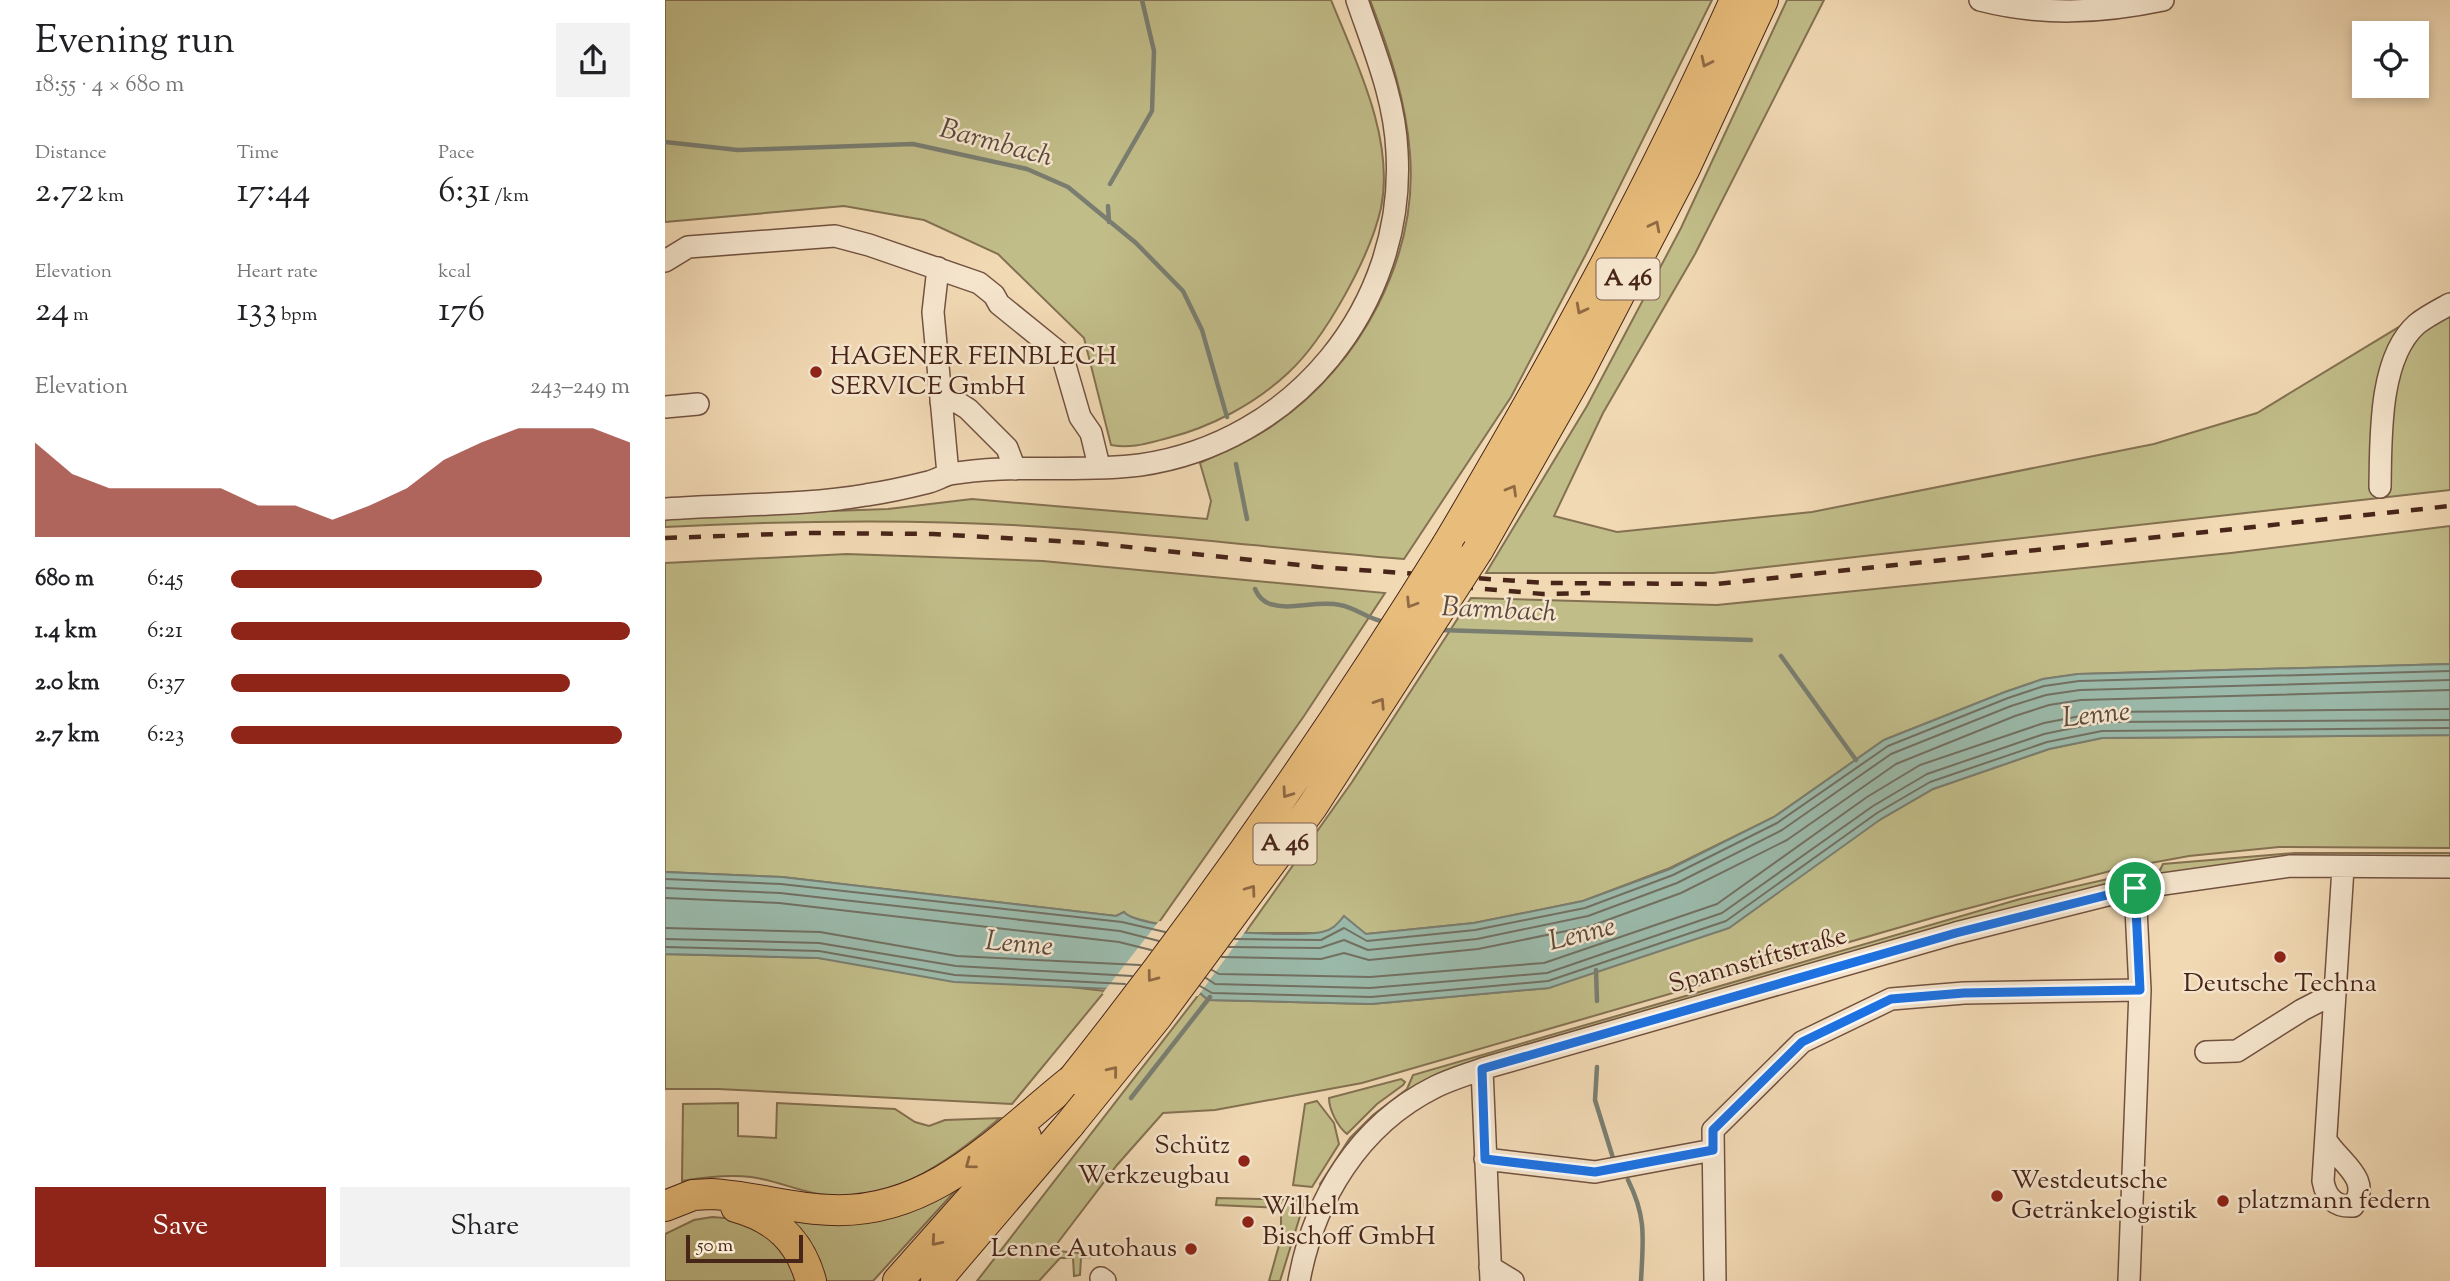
<!DOCTYPE html>
<html lang="en">
<head>
<meta charset="utf-8">
<style>
	body { margin:0; font-family:"Sorts Mill Goudy",serif; background:#f2f2f2; color:#202124; height:100vh; display:flex; flex-direction:column; font-size:26px; white-space:nowrap }
	* { box-sizing:border-box; margin:0 }
	p { font-size:23px; color:#757577 }
	.icon { flex:none; width:38px; height:38px; fill:none; stroke:currentColor; stroke-width:2; stroke-linecap:round; stroke-linejoin:round }
	.map { position:relative; flex:1; overflow:hidden }
	.sheet { display:flex; flex-direction:column; background:#fff; width:665px }
	.sheet>* { flex:none }
	.fabs { position:absolute; left:1687px; top:21px; display:grid; gap:14px }
	.fabs a { display:grid; place-items:center; width:77px; height:77px; border-radius:0px; background:#fff; box-shadow:0 4px 10px #0003; font-size:35px }
	.scale { position:absolute; left:21px; bottom:18px; width:117px; box-sizing:border-box; padding-left:7px; border:4px solid #482519; border-top:0; font-size:19px; line-height:24px; white-space:nowrap; color:#482519; -webkit-text-stroke:5px #f6e6ce; paint-order:stroke }
	.pin { position:absolute; display:grid; place-items:center; width:60px; height:60px; color:#fff; margin:-30px; border:4px solid #fff; border-radius:50%; box-shadow:0 2px 7px #0007 }
	.round { display:grid; place-items:center; flex:none; width:74px; height:74px; border-radius:0px; background:#f2f2f2 }
	.summary { display:flex; align-items:center; justify-content:space-between; height:119px; padding:0 35px }
	h1 { font-size:38px; font-weight:600; line-height:52px }
	.stats { display:grid; grid-template-columns:repeat(3,1fr); gap:10px; height:119px; padding:7px 35px }
	.stats div { display:grid; align-content:center }
	.stats b { font-size:35px; font-weight:600 }
	.stats small { font-size:19px; font-weight:400 }
	.stats p { font-size:19px }
	.chart { height:196px; padding:14px 35px }
	.chart p { display:flex; justify-content:space-between }
	.chart svg { width:100%; height:126px; margin-top:7px; fill:#8f2418; opacity:.7 }
	.action { display:flex; gap:14px; margin-top:auto; padding:14px 35px }
	.action a { flex:1; height:80px; border-radius:0px; background:#8f2418; color:#fff; font-size:28px; font-weight:600; line-height:80px; text-align:center }
	.action a+a { background:#f2f2f2; color:#202124 }
	ul { padding:0 35px; list-style:none; font-size:23px }
	li { display:grid; grid-template-columns:112px 84px 1fr; align-items:center; height:52px }
	li i { height:18px; border-radius:9px; background:#8f2418 }
	main { display:flex; flex:1; min-height:0 }
	.map>svg:first-child { display:block }
	.green { fill:#c1bd89; stroke:#847151; stroke-width:2 }
	.water { fill:#9bbaab; stroke:#7a7e71; stroke-width:2 }
	.pier { fill:#f1d9b4 }
	.lines { fill:none; stroke-linecap:round; stroke-linejoin:round }
	.shore { stroke:#727062; stroke-width:2 }
	.stream { stroke:#7a7e71; stroke-width:4.5 }
	.minor-casing { stroke:#725240; stroke-width:24 }
	.highway-casing { stroke:#482519; stroke-width:32 }
	.minor { stroke:#f6e6ce; stroke-width:21 }
	.highway { stroke:#e8bc7a; stroke-width:30 }
	.rail { stroke:#482519; stroke-width:4.5; stroke-dasharray:12 12; stroke-linecap:butt }
	.highway-bridge-casing { stroke:#482519; stroke-width:32; stroke-linecap:butt }
	.highway-bridge { stroke:#e8bc7a; stroke-width:30 }
	.oneway { stroke:#906945 }
	.route-casing { stroke:#fff; stroke-width:14 }
	.route { stroke:#1a73e8; stroke-width:9 }
	.poi-dot { fill:#8f2418; stroke:#f6e6ce; stroke-width:2.5 }
	.labels { text-anchor:middle; dominant-baseline:central; stroke-width:5; stroke-linejoin:round; paint-order:stroke }
	.shield { fill:#f6e6ce; stroke:#7c5f4f; stroke-width:2 }
	.shield-label { font-size:24px; font-weight:bold; fill:#482519 }
	.poi-label { font-size:26px; fill:#482519; stroke:#f6e6ce; text-anchor:start }
	.street-label { font-size:26px; fill:#482519; stroke:#f6e6ce }
	.water-label { font-size:28px; font-style:italic; fill:#5d4a3e; stroke:#f6e6ce }
</style>
</head>
<body>
<main>
<section class="sheet">
<div class="summary"><div><h1>Evening run</h1><p>18:55 · 4 × 680 m</p></div><a class="round"><svg class="icon" aria-label="share" viewBox="0 0 24 24"><path d="M12 15V3M7 8l5-5 5 5M5 13v7h14v-7"/></svg></a></div>
<div class="stats">
<div><p>Distance</p><b>2.72<small> km</small></b></div>
<div><p>Time</p><b>17:44</b></div>
<div><p>Pace</p><b>6:31<small> /km</small></b></div>
</div>
<div class="stats">
<div><p>Elevation</p><b>24<small> m</small></b></div>
<div><p>Heart rate</p><b>133<small> bpm</small></b></div>
<div><p>kcal</p><b>176</b></div>
</div>
<div class="chart"><p><span>Elevation</span>243–249 m</p>
<svg viewBox="0 0 160 44" preserveAspectRatio="none"><path d="M0 44V11L10 22L20 27L30 27L40 27L50 27L60 33L70 33L80 38L90 33L100 27L110 17L120 11L130 6L140 6L150 6L160 11V44z"/></svg>
</div>
<ul>
<li><b>680 m</b>6:45<i style="width:78%"></i></li>
<li><b>1.4 km</b>6:21<i style="width:100%"></i></li>
<li><b>2.0 km</b>6:37<i style="width:85%"></i></li>
<li><b>2.7 km</b>6:23<i style="width:98%"></i></li>
</ul>
<div class="action"><a>Save</a><a>Share</a></div>
</section>
<div class="map">
<svg width="1785" height="1281" viewBox="0 0 1785 1281">
	<rect width="100%" height="100%" fill="#f1d9b4"/>
	<filter id="stains"><feTurbulence type="fractalNoise" baseFrequency=".00286" numOctaves="4"/><feColorMatrix values="0 0 0 0 .2 0 0 0 0 .09 0 0 0 0 .02 0 0 0 .5 -.17"/></filter>
	<radialGradient id="worn" r=".72"><stop offset=".6" stop-color="#630" stop-opacity="0"/><stop offset="1" stop-color="#630" stop-opacity=".3"/></radialGradient>
	<!-- green -->
	<path class="green" d="M0 0H666C691 62 730 139 716 208 705 257 660 339 623 373 590 404 546 427 503 438 483 443 467 449 446 445L419 338 333 254 259 220 179 206 0 222Z
		M705 0H1047L921 254 846 397 739 559C629 550 518 537 407 529 272 518 135 520 0 527V517L223 509 307 499 542 519 546 501 535 463C559 451 588 440 610 424 695 366 753 258 745 154 741 100 724 50 705 0Z
		M1122 0H1159L1030 254 938 413 889 516 952 532 1147 512 1489 444 1592 413 1785 296V490L1048 573H821L922 406 1016 228Z
		M1785 526V664L1414 674 1378 679 1340 692 1219 740 1109 817 1005 868 918 901 809 923 701 934 689 928 655 933H580L687 782 806 598 1052 605 1566 553Z
		M182 554 378 561 720 593 639 716 492 925 464 918 459 912 451 916 117 877 0 872V563Z
		M1785 735V848L1614 847 1524 856 1453 869 1274 916 697 1083 550 1110 498 1113 452 1165 391 1245V1251L427 1254V1257L416 1258 415 1275 409 1276 408 1258H395L374 1281H312L535 993 543 1000 706 1004 884 988 1216 819 1268 789 1384 749 1437 738Z
		M1630 853H1785V859L1492 876 1498 864Z
		M1469 873 1479 878 798 1067 657 1186 655 1184 685 1138 708 1115 742 1089 748 1075 1355 899Z
		M0 954 153 958 440 991 347 1104 53 1089H0Z
		M736 1079 740 1082 738 1085 712 1104 682 1134C673 1127 664 1110 664 1098Z
		M652 1101 669 1123 674 1144 647 1187 628 1185 640 1104Z
		M73 1103V1136L111 1138 112 1103 230 1109 250 1122 264 1126 280 1120 335 1118C285 1161 224 1206 154 1194 131 1190 109 1180 86 1177 63 1174 40 1177 17 1181L18 1104Z
		M312 1167 208 1281H153L102 1206 151 1216Z
		M552 1198 640 1200 615 1281H604L616 1238V1208L551 1205Z
		M47 1217 72 1219 112 1241 133 1281H0V1234L29 1220Z"/>
	<!-- water -->
	<path class="water" d="M1785 664V735L1437 738 1384 749 1268 789 1216 819 1064 928 884 988 706 1004 543 1000 535 993 289 982 153 958 0 954V872L117 877 451 916 459 912C474 930 630 938 657 932 668 930 672 924 679 916L701 934 809 923 918 901 1005 869 1109 817 1219 740 1340 692 1378 679 1413 674Z"/>
	<!-- pier -->
	<path class="pier" d="M494 921 582 929 533 996 437 994Z"/>
	<g class="lines">
		<!-- shore -->
		<path class="shore" d="M0 879 116 884 457 922 500 932
			M0 888 115 893 455 931 494 941
			M0 898 114 903 454 942 486 950
			M0 928 155 932 292 956 475 965
			M0 939 154 943 291 966 467 976
			M570 939 656 940 679 928 702 941 810 930 920 908 1008 875 1112 823 1223 746 1343 698 1379 686 1414 681 1785 671
			M0 947 154 951 290 975 460 984
			M564 947 655 948 679 940 703 950 812 939 923 916 1012 883 1117 830 1226 754 1346 706 1381 695 1415 690 1785 680
			M557 957 656 959 679 953 704 960 813 949 926 926 1016 893 1122 840 1231 764 1350 716 1384 705 1416 700 1785 690
			M547 970 554 974 705 977 879 963 1052 904 1202 797 1255 765 1379 723 1436 712 1785 709
			M541 978 550 984 705 988 882 973 1057 913 1208 806 1262 774 1379 734 1437 722 1785 720
			M535 986 547 993 706 997 883 981 1061 921 1212 813 1265 782 1382 742 1437 731 1785 728"/>
		<!-- stream -->
		<path class="stream" d="M0 142 73 150 248 144 362 169 403 187 471 243 518 291 537 330 562 417
			M445 184 487 111 489 51 477 0
			M443 206 444 222
			M571 464 582 519
			M590 589C593 596 597 601 605 604 626 611 652 600 675 605 692 608 704 620 721 622
			M775 630 1086 640
			M1116 656 1191 760
			M931 970 932 1001
			M932 1067 930 1100 948 1158
			M466 1098 545 997
			M963 1180C982 1218 978 1239 976 1281"/>
		<defs>
			<path id="minor" d="M1315 0C1377 16 1436 13 1498 0
				M0 261 23 247 170 236 204 245 314 283 329 295 334 304 397 355 415 417 426 433 434 466
				M273 268 268 312 283 474
				M276 402H292L303 409 342 448 350 469
				M0 407 33 404
				M1715 487C1716 440 1713 358 1752 324 1762 316 1774 310 1785 304
				M0 509C65 504 138 506 201 495 222 492 244 487 264 482 271 480 278 476 285 474 347 463 412 473 475 465 629 443 741 306 732 152 730 99 709 50 692 0
				M1541 1052 1572 1051 1637 1010 1670 993
				M817 1069 826 1281
				M1661 1140C1674 1162 1708 1179 1688 1206 1670 1207 1661 1198 1658 1181L1678 868
				M820 1159 930 1172 1048 1150
				M825 1267 848 1281
				M436 1278 440 1281
				M634 1281C649 1199 694 1125 770 1087 786 1079 804 1074 820 1068L1291 933 1470 888 1625 866 1785 867
				M1050 1281 1048 1130 1137 1042 1226 999 1299 993 1475 990
				M1464 1281 1475 990 1470 888"/>
			<path id="highway" d="M782 545C887 368 986 188 1070 0
				M813 550 913 374 1020 168 1098 0
				M0 1206 28 1195 46 1194C87 1196 126 1209 167 1210 268 1214 335 1137 408 1079
				M71 1207C111 1218 135 1241 146 1281
				M233 1281 361 1137
				M271 1281 405 1124"/>
		</defs>
		<!-- minor casing -->
		<use href="#minor" class="minor-casing"/>
		<!-- highway casing -->
		<use href="#highway" class="highway-casing"/>
		<!-- minor -->
		<use href="#minor" class="minor"/>
		<!-- highway -->
		<use href="#highway" class="highway"/>
		<!-- rail -->
		<path class="rail" d="M0 538 141 533 268 534 426 543 653 567 881 583 1052 584 1785 506
			M796 587 878 594 925 593"/>
		<defs>
			<path id="highway-bridge" d="M408 1079C544 908 667 730 782 545
				M405 1124 491 1018 647 807 813 550"/>
		</defs>
		<!-- highway-bridge casing -->
		<use href="#highway-bridge" class="highway-bridge-casing"/>
		<!-- highway-bridge -->
		<use href="#highway-bridge" class="highway-bridge"/>
	</g>
	<!-- one-way arrows -->
	<defs><path id="oneway-chevron" d="M-2-3.5L2.5 0L-2 3.5" fill="none" stroke-width="1.6" stroke-linecap="round" stroke-linejoin="round" transform="scale(1.75)"/></defs>
	<g class="oneway">
		<use href="#oneway-chevron" transform="translate(1041 62) rotate(116)"/>
		<use href="#oneway-chevron" transform="translate(990 226) rotate(-63)"/>
		<use href="#oneway-chevron" transform="translate(916 309) rotate(118)"/>
		<use href="#oneway-chevron" transform="translate(847 490) rotate(-60)"/>
		<use href="#oneway-chevron" transform="translate(746 603) rotate(122)"/>
		<use href="#oneway-chevron" transform="translate(715 703) rotate(-57)"/>
		<use href="#oneway-chevron" transform="translate(622 793) rotate(125)"/>
		<use href="#oneway-chevron" transform="translate(586 890) rotate(-54)"/>
		<use href="#oneway-chevron" transform="translate(487 977) rotate(127)"/>
		<use href="#oneway-chevron" transform="translate(448 1071) rotate(-51)"/>
		<use href="#oneway-chevron" transform="translate(305 1164) rotate(143)"/>
		<use href="#oneway-chevron" transform="translate(271 1241) rotate(131)"/>
	</g>
	<g class="lines">
		<defs>
			<path id="route" d="M1470 888 1475 990 1299 993 1226 999 1137 1042 1048 1130V1150L930 1172 820 1159 817 1069 820 1068 1291 933Z"/>
		</defs>
		<!-- route casing -->
		<use href="#route" class="route-casing"/>
		<!-- route -->
		<use href="#route" class="route"/>
	</g>
	<!-- markers -->
	<g class="poi-dot">
		<circle cx="151" cy="372" r="7"/>
		<circle cx="1615" cy="957" r="7"/>
		<circle cx="579" cy="1161" r="7"/>
		<circle cx="1332" cy="1196" r="7"/>
		<circle cx="1558" cy="1201" r="7"/>
		<circle cx="583" cy="1222" r="7"/>
		<circle cx="526" cy="1249" r="7"/>
	</g>
	<g class="labels">
		<!-- shield labels -->
		<g class="shield">
			<rect x="931.5" y="258.5" width="63" height="41" rx="5"/>
			<rect x="588.5" y="823.5" width="63" height="41" rx="5"/>
		</g>
		<g class="shield-label">
			<text x="963" y="279">A 46</text>
			<text x="620" y="844">A 46</text>
		</g>
		<!-- poi labels -->
		<g class="poi-label">
			<text x="165" y="357">HAGENER FEINBLECH<tspan x="165" dy="30">SERVICE GmbH</tspan></text>
			<text x="1615" y="984" text-anchor="middle">Deutsche Techna</text>
			<text x="565" y="1146" text-anchor="end">Schütz<tspan x="565" dy="30">Werkzeugbau</tspan></text>
			<text x="1346" y="1181">Westdeutsche<tspan x="1346" dy="30">Getränkelogistik</tspan></text>
			<text x="1572" y="1201">platzmann federn</text>
			<text x="597" y="1207">Wilhelm<tspan x="597" dy="30">Bischoff GmbH</tspan></text>
			<text x="512" y="1249" text-anchor="end">Lenne Autohaus</text>
		</g>
		<!-- street labels -->
		<g class="street-label">
			<text transform="translate(1093 961) rotate(-16)">Spannstiftstraße</text>
		</g>
		<!-- water labels -->
		<g class="water-label">
			<text transform="translate(331 144) rotate(15)">Barmbach</text>
			<text transform="translate(834 611) rotate(3)">Barmbach</text>
			<text transform="translate(1431 716) rotate(-6)">Lenne</text>
			<text transform="translate(917 935) rotate(-14)">Lenne</text>
			<text transform="translate(354 945) rotate(5)">Lenne</text>
		</g>
	</g>
	<rect width="100%" height="100%" filter="url(#stains)"/>
	<rect width="100%" height="100%" fill="url(#worn)"/>
</svg>
<div class="fabs">
<a><svg class="icon" aria-label="locate" viewBox="0 0 24 24"><circle cx="12" cy="12" r="6"/><path d="M12 2v4M12 18v4M2 12h4M18 12h4"/></svg></a>
</div>
<div class="scale">50 m</div>
<div class="pin" style="left:1470px;top:888px;background:#1e9e55"><svg class="icon" aria-label="arrive" viewBox="0 0 24 24"><path d="M6 21V4h12l-3 4 3 4H6"/></svg></div>
</div>
</main>
</body>
</html>
